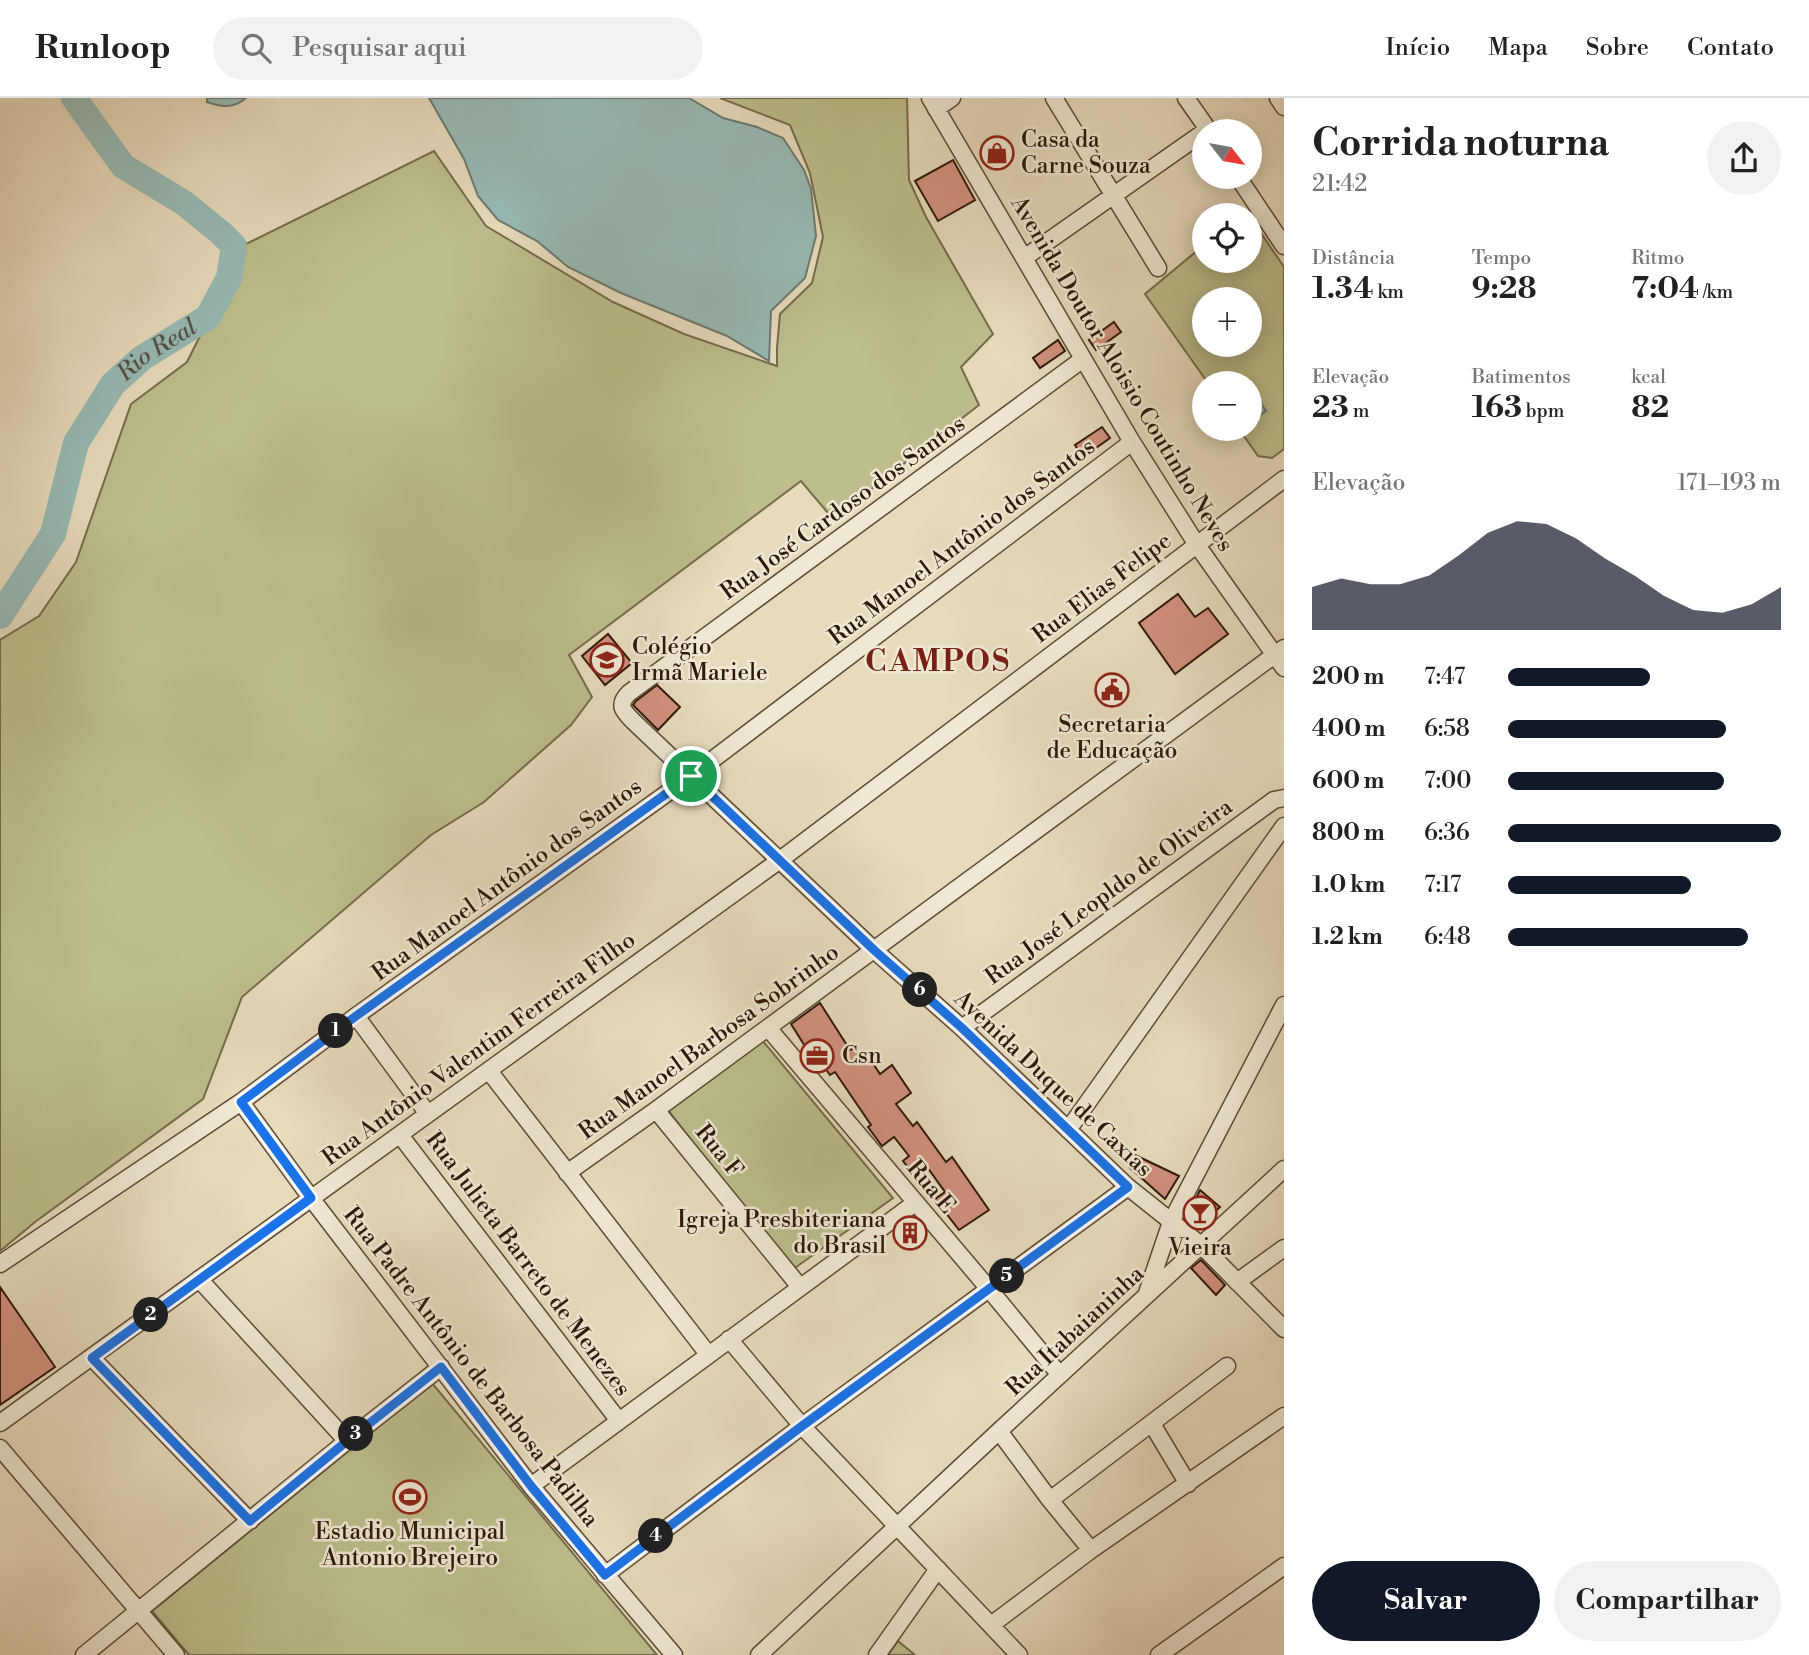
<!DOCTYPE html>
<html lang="pt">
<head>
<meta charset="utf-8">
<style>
	body { margin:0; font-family:"Libre Bodoni",serif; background:#f2f2f2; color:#202124; height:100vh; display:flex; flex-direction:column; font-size:26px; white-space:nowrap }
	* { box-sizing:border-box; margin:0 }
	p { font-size:23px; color:#757577 }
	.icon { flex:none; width:38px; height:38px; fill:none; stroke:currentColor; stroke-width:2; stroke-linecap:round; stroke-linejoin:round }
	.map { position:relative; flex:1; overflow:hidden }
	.sheet { display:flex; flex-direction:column; background:#fff; width:525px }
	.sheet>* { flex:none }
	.needle { width:46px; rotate:121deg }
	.tools { position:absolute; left:1192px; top:21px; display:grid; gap:14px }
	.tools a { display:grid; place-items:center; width:70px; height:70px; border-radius:50%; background:#fff; box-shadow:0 4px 18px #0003; font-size:35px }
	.pin { position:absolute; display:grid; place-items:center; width:60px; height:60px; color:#fff; margin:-30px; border:4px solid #fff; border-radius:50%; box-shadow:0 2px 7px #0007 }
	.km { position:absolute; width:35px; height:35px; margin:-18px; border-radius:50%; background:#222; color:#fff; font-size:19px; line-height:35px; text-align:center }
	.round { display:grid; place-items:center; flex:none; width:74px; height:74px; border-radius:37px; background:#f2f2f2 }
	.overview { display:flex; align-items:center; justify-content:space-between; height:119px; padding:0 28px }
	h1 { font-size:38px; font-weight:800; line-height:52px }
	.figures { display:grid; grid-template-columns:repeat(3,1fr); gap:10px; height:119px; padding:7px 28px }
	.figures div { display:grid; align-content:center }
	.figures b { font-size:30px; font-weight:800 }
	.figures small { font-size:19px; font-weight:400 }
	.figures p { font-size:19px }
	.chart { height:196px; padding:14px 28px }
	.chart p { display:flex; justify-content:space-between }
	.chart svg { width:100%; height:126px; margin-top:7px; fill:#111827; opacity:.7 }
	.action { display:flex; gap:14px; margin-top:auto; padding:14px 28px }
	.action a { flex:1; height:80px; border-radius:42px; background:#111827; color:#fff; font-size:28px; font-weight:800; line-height:80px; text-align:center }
	.action a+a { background:#f2f2f2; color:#202124 }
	ul { padding:0 28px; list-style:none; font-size:23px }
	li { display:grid; grid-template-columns:112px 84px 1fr; align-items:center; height:52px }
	li i { height:18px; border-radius:9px; background:#111827 }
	header { display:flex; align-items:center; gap:42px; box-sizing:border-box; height:98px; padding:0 35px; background:#fff; border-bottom:2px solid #e0e0e0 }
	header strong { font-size:33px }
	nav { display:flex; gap:38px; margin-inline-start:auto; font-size:24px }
	.search { width:490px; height:63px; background:#f2f2f2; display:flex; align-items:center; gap:18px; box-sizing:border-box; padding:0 24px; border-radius:38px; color:#757577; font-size:26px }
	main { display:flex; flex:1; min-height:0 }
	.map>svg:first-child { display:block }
	.green { fill:#bcbe8d; stroke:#756b4c; stroke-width:2; fill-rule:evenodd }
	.water { fill:#97bab5; stroke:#6d7971; stroke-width:2 }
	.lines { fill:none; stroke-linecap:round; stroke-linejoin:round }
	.river { stroke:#97bab5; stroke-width:26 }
	.building { fill:#d2917e; stroke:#2e180a; stroke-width:2 }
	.minor-casing { stroke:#5c4936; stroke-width:19 }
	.minor { stroke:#efe8d3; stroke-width:16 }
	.route-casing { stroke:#fff; stroke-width:14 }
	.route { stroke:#1a73e8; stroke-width:9 }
	.labels { text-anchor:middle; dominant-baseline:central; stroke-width:5; stroke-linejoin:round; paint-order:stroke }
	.poi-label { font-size:23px; fill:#2e180a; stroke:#efe8d3; text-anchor:start }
	.street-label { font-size:23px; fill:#2e180a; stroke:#efe8d3 }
	.water-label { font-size:24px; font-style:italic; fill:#535146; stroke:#efe8d3 }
	.district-label { font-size:30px; font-weight:bold; letter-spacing:2px; fill:#7a1f14; stroke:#efe8d3 }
</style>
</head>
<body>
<header>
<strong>Runloop</strong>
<div class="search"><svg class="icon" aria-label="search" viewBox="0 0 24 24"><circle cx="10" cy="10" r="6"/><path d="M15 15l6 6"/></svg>Pesquisar aqui</div>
<nav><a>Início</a><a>Mapa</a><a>Sobre</a><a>Contato</a></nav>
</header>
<main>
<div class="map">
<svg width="1284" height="1557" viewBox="0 0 1284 1557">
	<rect width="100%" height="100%" fill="#e7dbbc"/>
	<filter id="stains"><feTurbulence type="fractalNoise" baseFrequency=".00286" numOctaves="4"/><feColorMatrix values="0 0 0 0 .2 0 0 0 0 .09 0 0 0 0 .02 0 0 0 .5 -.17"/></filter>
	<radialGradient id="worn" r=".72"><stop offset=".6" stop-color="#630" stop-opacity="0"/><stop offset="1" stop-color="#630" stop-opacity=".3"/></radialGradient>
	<!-- green -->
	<path class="green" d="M720 0H907L909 82 926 119 993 236 961 269 979 307 833 421 801 383 569 557 592 599 571 627 484 704 431 737 242 899 203 1001 35 1124 0 1153V542L39 518 76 464 131 306 187 264 246 146 434 53 486 128 613 204 684 236 777 268V250L780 216 812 185 823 139 810 75 790 27Z
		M1250 119 1284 169V351L1272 360 1258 358 1239 331H1250V285H1208L1145 196 1204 147V163H1250ZM1204 201H1250V247H1204Z
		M762 942 893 1100 792 1172 668 1012Z
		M432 1285 657 1557H189L152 1513Z
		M898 1543 915 1557H888Z"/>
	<!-- water -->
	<path class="water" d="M207 0H246C233 11 221 9 207 4Z
		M429 0H689L723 20 757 29 783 40 804 72 811 91 816 138 805 180 771 213 769 263 727 238 621 195 568 169 537 143 498 122 478 98 464 61Z
		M1250 288 1266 313 1250 324Z"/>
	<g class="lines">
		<!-- river -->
		<path class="river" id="s1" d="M0 518 53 436 76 345 113 286 142 260 208 219 229 180 234 148 221 135 184 105 123 68 74 0"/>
	</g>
	<!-- building -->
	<path class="building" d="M953 62 975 102 938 123 915 83Z
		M1114 224 1121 234 1096 252 1089 242Z
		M1058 242 1065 253 1040 270 1033 260Z
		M1102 329 1110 340 1083 359 1075 347Z
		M1178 496 1195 519 1208 510 1228 536 1175 576 1139 525Z
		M608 536 632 565 605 587 582 558Z
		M657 587 680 609 658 632 633 607 636 603Z
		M820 905 850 952 854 950 865 965 870 961 880 976 892 967 911 995 896 1006 913 1028 917 1024 946 1064 952 1059 989 1112 959 1132 935 1101 945 1094 927 1069 915 1078 903 1063 909 1058 894 1039 882 1048 868 1029 871 1027 835 974 830 977 819 962 815 964 791 926Z
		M1135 1057 1179 1078 1165 1101 1129 1069Z
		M1200 1092 1220 1109 1197 1130 1185 1121Z
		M909 1122 922 1141 911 1149 898 1130Z
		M1201 1162 1225 1187 1216 1197 1191 1170Z
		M0 1189 55 1269 0 1307Z"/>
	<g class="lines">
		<defs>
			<path id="minor" d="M930 0 1132 344 1197 447 1284 570
				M1054 0 1158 170
				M1186 0 1209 33
				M1278 0 1284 9
				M936 11 952 0
				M1238 79 1284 148
				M1024 160 1204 34
				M1083 261 629 595C617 607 623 613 633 623L874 852 962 930 1128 1089 1202 1148 1284 1231
				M356 918 428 1016
				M768 930 989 1191 1060 1277
				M962 930 1274 702 1284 700
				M489 973 708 1256
				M241 1004 311 1100 531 1388 674 1557
				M656 1012 800 1189
				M1068 1032 1284 728
				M400 1037 619 1323
				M567 1075 656 1012 1284 550
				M0 1166 241 1004 356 918 691 678 1132 344
				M199 1181 347 1343
				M1237 1184 1284 1150
				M1147 1195 1171 1124 1284 907
				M729 1241 802 1328 1019 1557
				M92 1260 250 1423
				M0 1325 780 762 1284 381
				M1152 1326 1188 1386
				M999 1333 1050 1402 1091 1452
				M0 1350 176 1557
				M531 1388 915 1105
				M1050 1402 1227 1268
				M605 1477 802 1328 1128 1089
				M991 1527 1091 1452 1284 1318
				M84 1557 347 1343 441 1269
				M759 1557 999 1333 1284 1071
				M877 1557 938 1471
				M1159 1557 1284 1468"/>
		</defs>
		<!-- minor casing -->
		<use href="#minor" class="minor-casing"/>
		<!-- minor -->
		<use href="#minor" class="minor"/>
	</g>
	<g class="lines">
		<defs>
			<path id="route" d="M691 678 874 852 962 930 1128 1089 802 1328 605 1477 531 1388 441 1269 347 1343 250 1423 92 1260 311 1100 241 1004 356 918Z"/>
		</defs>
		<!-- route casing -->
		<use href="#route" class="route-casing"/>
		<!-- route -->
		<use href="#route" class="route"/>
	</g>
	<!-- icons -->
	<defs>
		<symbol id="shop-ring" viewBox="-11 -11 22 22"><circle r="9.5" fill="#efe8d3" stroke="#8f2418" stroke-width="1.5"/><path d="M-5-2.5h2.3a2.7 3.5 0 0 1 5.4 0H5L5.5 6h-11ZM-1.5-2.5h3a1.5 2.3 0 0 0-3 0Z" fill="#8f2418"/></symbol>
		<symbol id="school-ring" viewBox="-11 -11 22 22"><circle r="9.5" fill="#efe8d3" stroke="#8f2418" stroke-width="1.5"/><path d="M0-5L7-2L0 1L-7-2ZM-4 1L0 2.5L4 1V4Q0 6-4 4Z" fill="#8f2418"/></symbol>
		<symbol id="civic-ring" viewBox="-11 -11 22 22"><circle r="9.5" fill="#efe8d3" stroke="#8f2418" stroke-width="1.5"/><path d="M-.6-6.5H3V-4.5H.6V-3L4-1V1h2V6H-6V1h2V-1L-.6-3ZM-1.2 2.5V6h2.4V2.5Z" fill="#8f2418"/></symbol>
		<symbol id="office-ring" viewBox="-11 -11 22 22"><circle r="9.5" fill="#efe8d3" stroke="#8f2418" stroke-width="1.5"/><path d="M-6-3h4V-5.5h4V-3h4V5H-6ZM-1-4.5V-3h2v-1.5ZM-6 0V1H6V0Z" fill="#8f2418"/></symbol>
		<symbol id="bar-ring" viewBox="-11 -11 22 22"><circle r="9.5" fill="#efe8d3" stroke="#8f2418" stroke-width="1.5"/><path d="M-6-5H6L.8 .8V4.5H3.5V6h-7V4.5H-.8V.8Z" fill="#8f2418"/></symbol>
		<symbol id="building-ring" viewBox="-11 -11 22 22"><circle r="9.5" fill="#efe8d3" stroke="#8f2418" stroke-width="1.5"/><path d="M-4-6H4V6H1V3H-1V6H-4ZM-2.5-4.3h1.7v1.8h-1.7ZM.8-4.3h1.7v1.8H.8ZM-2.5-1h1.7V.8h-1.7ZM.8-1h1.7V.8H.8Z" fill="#8f2418"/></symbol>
		<symbol id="stadium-ring" viewBox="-11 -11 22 22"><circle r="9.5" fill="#efe8d3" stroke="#8f2418" stroke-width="1.5"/><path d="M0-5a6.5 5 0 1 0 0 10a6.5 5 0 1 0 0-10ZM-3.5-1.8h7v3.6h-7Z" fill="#8f2418"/></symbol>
	</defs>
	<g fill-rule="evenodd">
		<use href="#shop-ring" x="978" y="36" width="38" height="38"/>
		<use href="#school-ring" x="588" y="543" width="38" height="38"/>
		<use href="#civic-ring" x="1093" y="573" width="38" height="38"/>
		<use href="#office-ring" x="798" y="939" width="38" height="38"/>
		<use href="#bar-ring" x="1181" y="1096" width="38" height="38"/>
		<use href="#building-ring" x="891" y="1116" width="38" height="38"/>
		<use href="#stadium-ring" x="391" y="1380" width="38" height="38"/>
	</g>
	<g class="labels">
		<!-- poi labels -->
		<g class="poi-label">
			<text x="1021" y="42">Casa da<tspan x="1021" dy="26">Carne Souza</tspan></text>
			<text x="632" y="549">Colégio<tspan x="632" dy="26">Irmã Mariele</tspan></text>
			<text x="1112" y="627" text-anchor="middle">Secretaria<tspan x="1112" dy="26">de Educação</tspan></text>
			<text x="842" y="958">Csn</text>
			<text x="886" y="1122" text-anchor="end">Igreja Presbiteriana<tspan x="886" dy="26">do Brasil</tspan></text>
			<text x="1200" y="1150" text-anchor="middle">Vieira</text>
			<text x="410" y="1434" text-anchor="middle">Estadio Municipal<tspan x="410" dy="26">Antonio Brejeiro</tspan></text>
		</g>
		<!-- street labels -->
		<g class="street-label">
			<text transform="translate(1122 276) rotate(59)">Avenida Doutor Aloisio Coutinho Neves</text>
			<text transform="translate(843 410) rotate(-36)">Rua José Cardoso dos Santos</text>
			<text transform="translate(962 444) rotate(-37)">Rua Manoel Antônio dos Santos</text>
			<text transform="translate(1102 490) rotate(-37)">Rua Elias Felipe</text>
			<text transform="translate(507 782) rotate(-36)">Rua Manoel Antônio dos Santos</text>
			<text transform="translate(1109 794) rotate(-36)">Rua José Leopldo de Oliveira</text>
			<text transform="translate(709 944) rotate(-36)">Rua Manoel Barbosa Sobrinho</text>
			<text transform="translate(479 951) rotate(-36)">Rua Antônio Valentim Ferreira Filho</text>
			<text transform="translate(1053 986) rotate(43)">Avenida Duque de Caxias</text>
			<text transform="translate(719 1053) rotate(51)">Rua F</text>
			<text transform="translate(931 1089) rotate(50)">Rua E</text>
			<text transform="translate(528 1166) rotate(53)">Rua Julieta Barreto de Menezes</text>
			<text transform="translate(1075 1233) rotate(-43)">Rua Itabaianinha</text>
			<text transform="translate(471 1269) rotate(52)">Rua Padre Antônio de Barbosa Padilha</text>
		</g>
		<!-- water labels -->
		<g class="water-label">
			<text stroke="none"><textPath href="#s1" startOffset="317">Rio Real</textPath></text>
		</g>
		<!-- district labels -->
		<g class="district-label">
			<text x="938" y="564">CAMPOS</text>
		</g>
	</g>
	<rect width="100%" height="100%" filter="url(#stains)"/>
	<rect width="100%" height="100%" fill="url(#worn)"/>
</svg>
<div class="tools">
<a><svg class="needle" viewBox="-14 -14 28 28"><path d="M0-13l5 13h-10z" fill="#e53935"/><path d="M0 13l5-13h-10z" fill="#757577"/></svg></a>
<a><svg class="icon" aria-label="locate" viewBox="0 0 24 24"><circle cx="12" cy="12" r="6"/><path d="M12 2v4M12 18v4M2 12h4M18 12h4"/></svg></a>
<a>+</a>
<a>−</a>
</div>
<div class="pin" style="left:691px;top:678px;background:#1e9e55"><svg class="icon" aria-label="arrive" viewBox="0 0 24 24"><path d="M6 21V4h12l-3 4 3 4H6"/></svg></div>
<b class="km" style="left:336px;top:933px">1</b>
<b class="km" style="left:151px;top:1217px">2</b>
<b class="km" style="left:356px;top:1336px">3</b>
<b class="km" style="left:656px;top:1438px">4</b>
<b class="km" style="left:1007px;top:1178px">5</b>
<b class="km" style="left:920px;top:892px">6</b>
</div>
<section class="sheet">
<div class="overview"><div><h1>Corrida noturna</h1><p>21:42</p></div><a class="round"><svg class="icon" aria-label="share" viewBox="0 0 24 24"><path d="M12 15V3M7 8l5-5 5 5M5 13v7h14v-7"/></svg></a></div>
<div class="figures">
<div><p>Distância</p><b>1.34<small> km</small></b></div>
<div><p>Tempo</p><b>9:28</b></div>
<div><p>Ritmo</p><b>7:04<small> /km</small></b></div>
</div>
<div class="figures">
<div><p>Elevação</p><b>23<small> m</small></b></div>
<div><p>Batimentos</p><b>163<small> bpm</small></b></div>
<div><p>kcal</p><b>82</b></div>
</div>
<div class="chart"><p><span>Elevação</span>171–193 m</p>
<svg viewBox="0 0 160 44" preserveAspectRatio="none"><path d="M0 44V29L10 26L20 28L30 28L40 25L50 18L60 10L70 6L80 7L90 12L100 19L110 25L120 32L130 37L140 38L150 35L160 29V44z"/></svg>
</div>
<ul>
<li><b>200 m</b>7:47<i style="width:52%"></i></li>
<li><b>400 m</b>6:58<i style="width:80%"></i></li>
<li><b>600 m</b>7:00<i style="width:79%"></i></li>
<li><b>800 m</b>6:36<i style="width:100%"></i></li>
<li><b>1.0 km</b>7:17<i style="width:67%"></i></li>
<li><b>1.2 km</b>6:48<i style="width:88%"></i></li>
</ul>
<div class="action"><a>Salvar</a><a>Compartilhar</a></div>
</section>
</main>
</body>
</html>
